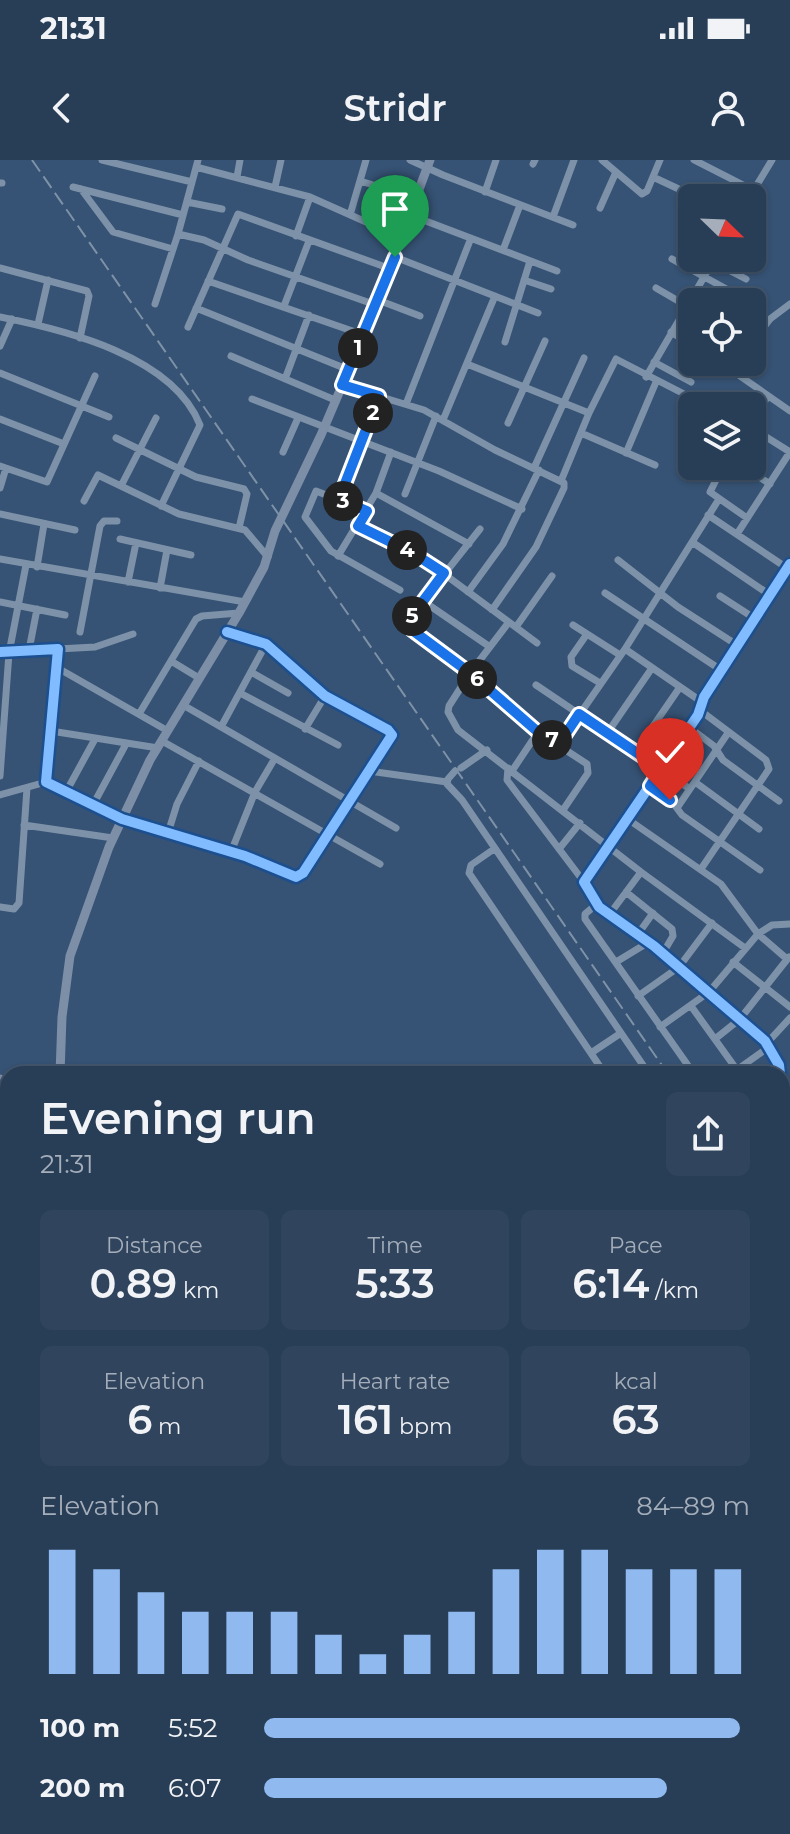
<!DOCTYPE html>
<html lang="en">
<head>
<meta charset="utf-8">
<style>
	body { margin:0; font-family:Montserrat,sans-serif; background:#30455d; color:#f1f3f6; height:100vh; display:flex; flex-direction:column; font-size:30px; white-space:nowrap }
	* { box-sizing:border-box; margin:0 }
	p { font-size:26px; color:#a5aeba }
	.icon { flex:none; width:44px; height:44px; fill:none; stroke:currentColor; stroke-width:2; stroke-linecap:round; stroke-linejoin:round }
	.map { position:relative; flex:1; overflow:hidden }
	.sheet { position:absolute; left:0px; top:906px; width:790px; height:768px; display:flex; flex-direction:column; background:#283e57; border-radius:24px 24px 0 0; box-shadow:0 2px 6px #0004,0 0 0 2px #44576d }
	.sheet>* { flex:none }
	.needle { width:52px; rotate:113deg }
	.controls { position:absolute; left:678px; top:24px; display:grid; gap:16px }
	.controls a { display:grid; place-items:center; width:88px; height:88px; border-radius:12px; background:#283e57; box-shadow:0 2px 6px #0004,0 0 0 2px #44576d; font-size:40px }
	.pin { position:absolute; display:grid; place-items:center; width:68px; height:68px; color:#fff; margin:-82px -34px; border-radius:50% 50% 50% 0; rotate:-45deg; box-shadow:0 0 8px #0007 }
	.pin .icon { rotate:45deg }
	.km { position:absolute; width:40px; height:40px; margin:-20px; border-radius:50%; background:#222; color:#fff; font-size:22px; line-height:40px; text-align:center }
	.round { display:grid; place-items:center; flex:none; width:84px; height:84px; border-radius:12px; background:#30455d }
	.overview { display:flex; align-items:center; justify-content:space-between; height:136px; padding:0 40px }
	h1 { font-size:44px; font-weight:600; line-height:60px }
	.metrics { display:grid; grid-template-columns:repeat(3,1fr); gap:12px; height:136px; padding:8px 40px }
	.metrics div { display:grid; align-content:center; border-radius:12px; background:#30455d; text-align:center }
	.metrics b { font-size:40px; font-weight:600 }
	.metrics small { font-size:22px; font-weight:400 }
	.metrics p { font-size:22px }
	.chart { height:224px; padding:16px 40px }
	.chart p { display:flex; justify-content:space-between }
	.chart svg { width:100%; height:144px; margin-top:8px; stroke:#90b9f0; stroke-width:6 }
	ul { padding:0 40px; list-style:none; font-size:26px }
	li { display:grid; grid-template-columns:128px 96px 1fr; align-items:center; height:60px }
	li i { height:20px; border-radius:10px; background:#90b9f0 }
	.status { display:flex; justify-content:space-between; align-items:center; height:56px; padding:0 40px; background:#283e57; direction:ltr }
	.status svg { height:22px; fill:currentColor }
	header { display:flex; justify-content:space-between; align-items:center; height:104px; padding:0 40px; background:#283e57; font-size:36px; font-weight:600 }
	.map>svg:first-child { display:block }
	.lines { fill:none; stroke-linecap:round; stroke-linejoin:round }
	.minor { stroke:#7d92a8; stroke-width:7 }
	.major { stroke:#7d8ea7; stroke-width:9 }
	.rail { stroke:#7e92a7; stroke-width:2; stroke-dasharray:14 6; stroke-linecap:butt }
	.cycleway-casing { stroke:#1b4f8f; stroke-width:15 }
	.cycleway { stroke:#80bcff; stroke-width:10 }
	.route-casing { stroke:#fff; stroke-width:16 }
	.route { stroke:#1a73e8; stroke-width:10 }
</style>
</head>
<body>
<div class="status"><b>21:31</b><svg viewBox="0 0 49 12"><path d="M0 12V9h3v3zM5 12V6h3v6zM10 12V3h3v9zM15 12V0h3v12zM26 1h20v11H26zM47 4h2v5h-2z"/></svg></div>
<header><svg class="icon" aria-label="back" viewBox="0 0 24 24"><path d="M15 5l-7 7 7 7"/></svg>Stridr<svg class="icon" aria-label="person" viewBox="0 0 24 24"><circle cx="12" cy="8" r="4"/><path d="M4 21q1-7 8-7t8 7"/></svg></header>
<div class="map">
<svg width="790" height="1674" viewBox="0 0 790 1674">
	<rect width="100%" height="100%" fill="#365274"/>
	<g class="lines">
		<!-- minor -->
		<path class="minor" d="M102 0 192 22
			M410 0 443 15 573 65
			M602 0 642 34 647 31 660 0
			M694 0 753 30
			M533 4 535 0
			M196 7 310 37 402 78
			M237 17 240 0
			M653 17 698 38
			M360 21 416 38
			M0 23H2
			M73 27 183 55
			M275 27 281 0
			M81 29 113 72 173 89
			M485 32 496 0
			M749 38 772 0
			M187 42 222 49
			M600 48 616 12
			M350 55 366 0
			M410 55 557 111
			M553 57 574 0
			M178 74 204 80 248 100 376 145
			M296 76 310 37
			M752 89 759 93
			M503 90 520 45
			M395 97 538 153
			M672 99 739 136
			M713 102 746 119
			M0 108 87 131 89 136 80 178
			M524 120 551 129
			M208 121 364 175
			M656 128 692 149
			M378 140 420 156
			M155 144 178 74 198 0
			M284 146 309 81
			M196 148 349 210
			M0 157C65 170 173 196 200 265L161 346
			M38 164 48 120
			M188 167 238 54 391 109
			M671 172 692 185
			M505 182 530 101
			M752 182 770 159 790 144
			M0 186 12 159
			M231 196 335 240
			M654 202 691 222
			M720 202 790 251
			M467 204 589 253
			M0 213 109 257
			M646 217 715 98
			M285 219 309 155
			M342 225 424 250 495 290 564 323V328L536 387 492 450
			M252 239 439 311 522 349
			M406 244 471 78
			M0 259 64 284
			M443 260 495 136
			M752 261 768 236
			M508 263 545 181
			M581 273 655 305
			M116 278 196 317 244 329 247 334 239 368
			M283 292 298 258
			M626 293 656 222
			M0 306 47 322 95 216
			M723 306 710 332 747 358
			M742 306 770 324
			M534 308 584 198
			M561 321 589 253 616 199 686 235
			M121 326 156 258
			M0 328 6 308
			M376 333 469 384
			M405 334 436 256
			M339 339 379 236
			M84 341 98 315 179 354 245 370 268 397
			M367 351 316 331 305 357 331 391 400 430
			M0 354 75 370
			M708 355 787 408
			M358 366 428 402 537 483
			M480 369 423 441 408 464 412 470 470 513 538 572 587 604 588 613 563 650
			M737 374 790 292 752 268
			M120 379 191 395
			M692 382 770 435
			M338 396 376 333 391 292
			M0 399 245 442
			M618 400 678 447 737 485
			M37 407 44 364
			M128 422 136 383
			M160 428 167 390
			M468 432 503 384 539 310
			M605 433 721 510
			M720 436 754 458
			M423 441 490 487
			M0 442 65 455
			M509 462 470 513 449 546 448 552 458 570 641 712 745 788
			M573 465 620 495
			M516 467 552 416
			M80 472 100 366 104 361H117
			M587 474 571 497 572 506 600 523
			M58 489 95 487 133 474
			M625 489 702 542
			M29 490 37 449
			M0 492 58 489 46 622 122 659 245 696 296 717 303 713 392 575 388 570 325 536 266 484 227 472
			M171 501 199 518
			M56 507 168 571
			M251 512 288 533
			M536 525 690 629
			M240 533 338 585
			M183 545 396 668
			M701 551 766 600 769 609 701 709
			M139 554 196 459 202 456 239 453
			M221 567 266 484
			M690 568 714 586 723 600 779 641
			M305 569 325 536
			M51 571 158 588
			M608 572 652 508
			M649 572 680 527
			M162 581 380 704
			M559 584 625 489 719 339
			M461 608 487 590
			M508 608 507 620 584 722
			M369 611 447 622
			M455 611 448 619 447 624 462 640 649 914
			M512 611 538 572
			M0 616 9 493 26 405
			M695 622 759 669
			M650 626 673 643 682 655 760 710
			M66 632 95 579
			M0 635 46 622
			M93 645 126 584
			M677 648 728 573
			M629 660 721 724 758 774 787 799
			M24 665 113 678
			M168 673 177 644 199 601
			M494 689 471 705 469 713 605 914
			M559 689 580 663
			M231 692 255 632 275 598
			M626 732 672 769 673 776 663 793
			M597 744 585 754V759L694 914
			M0 747 14 749 19 743 27 628
			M609 755 641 712
			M638 774 653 753
			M616 802 649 782
			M733 802 790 847
			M638 836 679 807 712 763
			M691 846 737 910
			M660 867 709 832 758 774 772 765 790 764
			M715 879 740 859 789 797
			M767 883 790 858
			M591 893 621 873
			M731 914 769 887
			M769 914 779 905
			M780 914 779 905 765 881 654 786 599 747 584 722 698 555 704 537 790 404
			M782 940V945
			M0 979 8 983
			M0 1016 8 1020
			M0 1039 8 1023
			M0 1054 8 1058
			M0 1096 8 1100
			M0 1135 8 1138
			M0 1175 8 1179
			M782 1178 790 1189
			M0 1220 8 1224
			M782 1249 790 1237
			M0 1264 8 1248
			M0 1324 8 1322
			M782 1328 790 1327
			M0 1405 8 1401
			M782 1445 790 1444
			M782 1451 790 1608
			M0 1485 8 1491
			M0 1517 8 1523
			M0 1574 8 1576
			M0 1643 8 1616
			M782 1655H790
			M147 1666V1674
			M205 1666 206 1674
			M239 1666 243 1674
			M372 1666V1674
			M679 1666 680 1674
			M18 1674 20 1666
			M56 1674 58 1666
			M110 1674 118 1666
			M515 1674 618 1666"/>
		<!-- major -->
		<path class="major" d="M60 914 62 857 70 796 109 687 150 600 239 453 264 407 275 371 321 275 373 153 430 0
			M0 919 8 921
			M483 1666V1674"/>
		<!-- rail -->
		<path class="rail" d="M32 0 668 914
			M782 1079 790 1090"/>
		<defs>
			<path id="cycleway" d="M0 492 58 489 46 622 122 659 245 696 296 717 303 713 392 575 388 570 325 536 266 484 227 472
				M780 914 779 905 765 881 654 786 599 747 584 722 698 555 704 537 790 404"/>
		</defs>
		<!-- cycleway casing -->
		<use href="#cycleway" class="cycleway-casing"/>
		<!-- cycleway -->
		<use href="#cycleway" class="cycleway"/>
	</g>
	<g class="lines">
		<defs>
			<path id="route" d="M395 97 342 225 379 236 339 339 367 351 358 366 413 393 444 413 409 460 412 470 470 513 538 572 559 584 579 554 661 609 650 626 670 640"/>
		</defs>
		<!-- route casing -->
		<use href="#route" class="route-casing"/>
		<!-- route -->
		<use href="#route" class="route"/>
	</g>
</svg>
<div class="controls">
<a><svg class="needle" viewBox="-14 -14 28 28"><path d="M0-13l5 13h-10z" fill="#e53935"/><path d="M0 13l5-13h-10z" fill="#a5aeba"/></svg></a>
<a><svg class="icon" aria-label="locate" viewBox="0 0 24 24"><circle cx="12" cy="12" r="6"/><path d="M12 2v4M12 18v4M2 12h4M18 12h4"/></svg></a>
<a><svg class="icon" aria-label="layers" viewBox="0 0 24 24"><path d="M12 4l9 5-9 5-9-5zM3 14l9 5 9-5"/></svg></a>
</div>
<div class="pin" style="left:395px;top:97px;background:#1e9e55"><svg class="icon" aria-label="arrive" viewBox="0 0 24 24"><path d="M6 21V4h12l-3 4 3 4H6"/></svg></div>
<div class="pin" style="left:670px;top:640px;background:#d93025"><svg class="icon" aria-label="check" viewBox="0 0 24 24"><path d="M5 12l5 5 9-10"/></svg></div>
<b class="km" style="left:358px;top:188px">1</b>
<b class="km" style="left:373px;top:253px">2</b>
<b class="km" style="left:343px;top:341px">3</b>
<b class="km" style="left:407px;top:390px">4</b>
<b class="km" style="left:412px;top:456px">5</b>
<b class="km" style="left:477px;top:519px">6</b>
<b class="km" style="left:552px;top:580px">7</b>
<section class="sheet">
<div class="overview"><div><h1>Evening run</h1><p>21:31</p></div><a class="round"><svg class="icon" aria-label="share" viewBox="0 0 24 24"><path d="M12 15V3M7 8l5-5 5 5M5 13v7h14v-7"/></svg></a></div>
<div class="metrics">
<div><p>Distance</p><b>0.89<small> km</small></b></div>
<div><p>Time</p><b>5:33</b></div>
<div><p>Pace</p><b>6:14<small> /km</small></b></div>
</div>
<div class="metrics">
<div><p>Elevation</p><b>6<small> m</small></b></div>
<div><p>Heart rate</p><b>161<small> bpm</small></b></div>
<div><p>kcal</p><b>63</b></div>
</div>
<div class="chart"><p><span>Elevation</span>84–89 m</p>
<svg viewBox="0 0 160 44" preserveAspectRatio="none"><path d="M5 44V6M15 44V12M25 44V19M35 44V25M45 44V25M55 44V25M65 44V32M75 44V38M85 44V32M95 44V25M105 44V12M115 44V6M125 44V6M135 44V12M145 44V12M155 44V12"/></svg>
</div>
<ul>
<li><b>100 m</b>5:52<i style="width:98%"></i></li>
<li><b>200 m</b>6:07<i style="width:83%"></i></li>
</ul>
</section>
</div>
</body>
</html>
